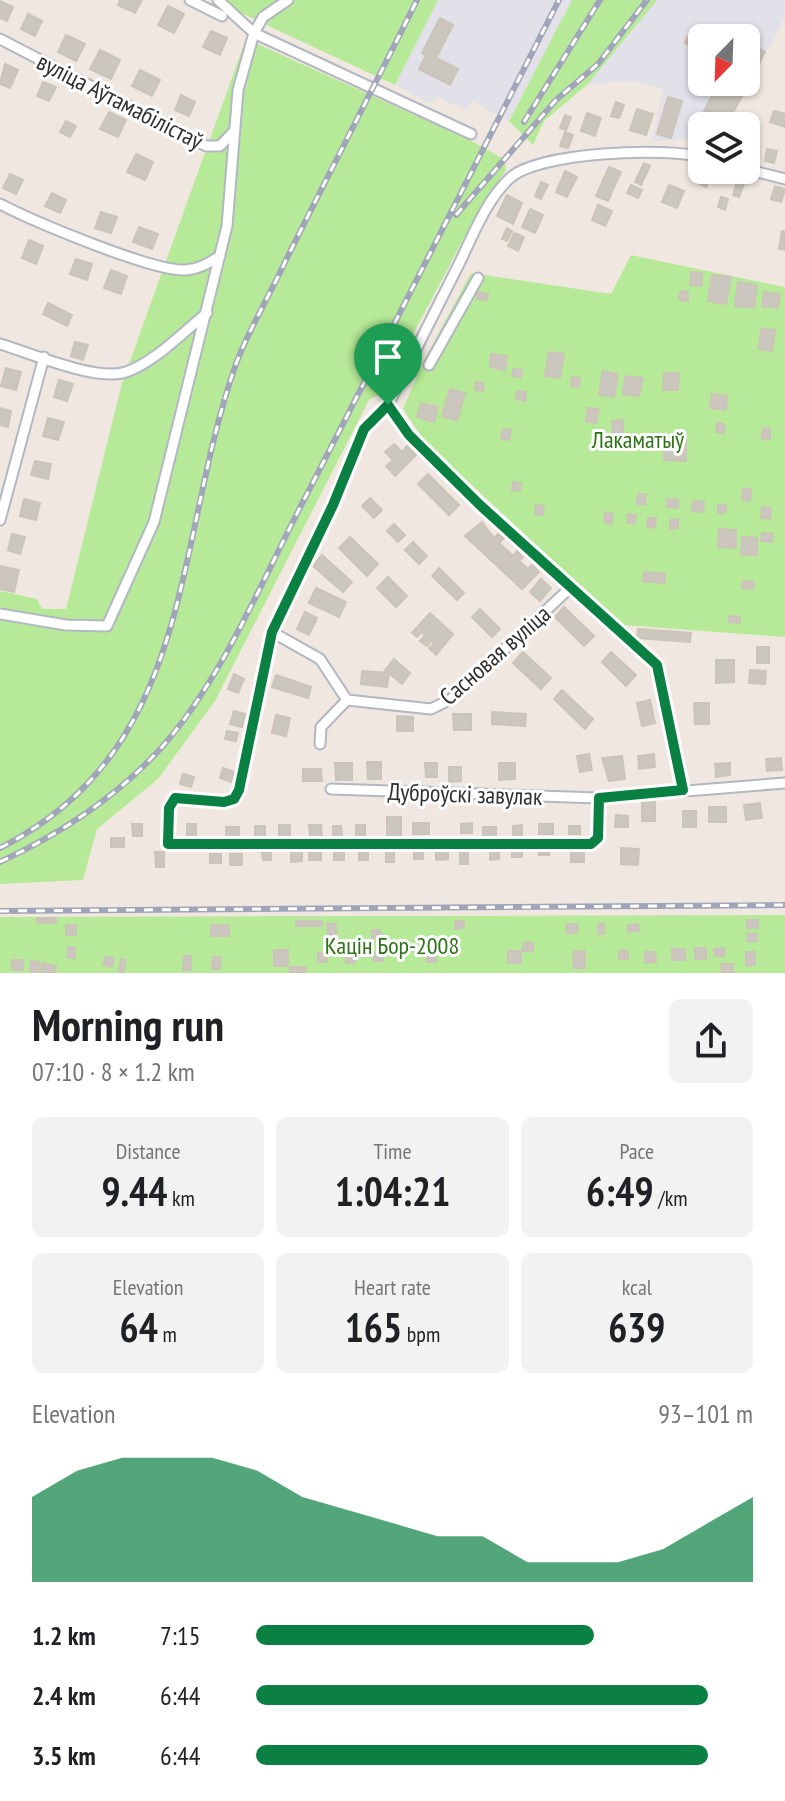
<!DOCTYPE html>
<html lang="en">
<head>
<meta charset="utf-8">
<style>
	body { margin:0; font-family:"PT Sans Narrow",sans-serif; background:#f2f2f2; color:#202124; height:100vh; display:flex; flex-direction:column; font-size:30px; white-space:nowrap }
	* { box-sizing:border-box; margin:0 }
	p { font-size:26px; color:#757577 }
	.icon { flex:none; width:44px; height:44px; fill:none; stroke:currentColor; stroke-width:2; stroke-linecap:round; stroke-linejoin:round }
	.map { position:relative; height:973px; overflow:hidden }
	.details { display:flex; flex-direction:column; background:#fff; flex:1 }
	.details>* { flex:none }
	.needle { width:52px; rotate:203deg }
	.fabs { position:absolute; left:688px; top:24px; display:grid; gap:16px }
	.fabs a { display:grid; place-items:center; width:72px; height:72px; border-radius:12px; background:#fff; box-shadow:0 2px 6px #0004; font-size:40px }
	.pin { position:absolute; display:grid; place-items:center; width:68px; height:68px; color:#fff; margin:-82px -34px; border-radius:50% 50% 50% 0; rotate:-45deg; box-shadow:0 0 8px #0007 }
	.pin .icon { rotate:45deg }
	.round { display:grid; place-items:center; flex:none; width:84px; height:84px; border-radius:12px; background:#f2f2f2 }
	.headline { display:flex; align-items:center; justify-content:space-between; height:136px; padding:0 32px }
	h1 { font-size:44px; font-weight:700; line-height:60px }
	.metrics { display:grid; grid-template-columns:repeat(3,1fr); gap:12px; height:136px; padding:8px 32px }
	.metrics div { display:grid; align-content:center; border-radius:12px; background:#f2f2f2; text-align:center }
	.metrics b { font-size:40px; font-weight:700 }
	.metrics small { font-size:22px; font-weight:400 }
	.metrics p { font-size:22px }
	.chart { height:224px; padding:16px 32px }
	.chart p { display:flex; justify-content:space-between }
	.chart svg { width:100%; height:144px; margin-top:8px; fill:#0b8043; opacity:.7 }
	ul { padding:0 32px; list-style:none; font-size:26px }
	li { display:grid; grid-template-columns:128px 96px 1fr; align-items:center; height:60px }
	li i { height:20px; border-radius:10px; background:#0b8043 }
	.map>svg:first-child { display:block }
	.industrial { fill:#e2e0e8; fill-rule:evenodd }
	.green { fill:#b7ea98 }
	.building { fill:#cbc6be; stroke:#ccc4b8; stroke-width:2 }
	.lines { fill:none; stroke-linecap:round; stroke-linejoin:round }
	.street-casing { stroke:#b3b7c2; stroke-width:13 }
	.street { stroke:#fff; stroke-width:9 }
	.rail-casing { stroke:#a1a5b9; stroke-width:6 }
	.rail { stroke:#fff; stroke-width:3; stroke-dasharray:9; stroke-linecap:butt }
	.route-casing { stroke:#fff; stroke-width:16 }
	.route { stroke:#0b8043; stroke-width:10 }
	.labels { text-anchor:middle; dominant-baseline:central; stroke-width:6; stroke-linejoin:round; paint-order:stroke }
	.street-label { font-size:24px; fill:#2e2e2e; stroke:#fff }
	.park-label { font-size:24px; fill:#2c7315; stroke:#fff }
</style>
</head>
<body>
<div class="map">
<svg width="785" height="973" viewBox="0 0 785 973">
	<rect width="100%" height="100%" fill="#f0e8e0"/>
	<!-- industrial -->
	<path class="industrial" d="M438 0H572L509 121 472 101 466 110 438 97 429 103 395 85Z
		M657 0H785V17L727 126H702V137L652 142 663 89 635 81 588 84ZM702 38H746V82H702Z"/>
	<!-- green -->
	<path class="green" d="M213 0H438L395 85Z
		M572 0H657L588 84 544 121 533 145 509 121Z
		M246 39 468 139 505 160 506 170 474 219 382 393 369 400 215 701 158 779 97 829 83 880 0 884V591L37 599 42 609H66L122 383Z
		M631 255 785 287V637L623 625 426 443 403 409 423 362 471 273 611 294Z
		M785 915V973H0V917Z"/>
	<!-- building -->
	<path class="building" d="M120 0H142L135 13 118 5Z
		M0 1 13 7 7 21 0 18Z
		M168 6 184 14 174 33 158 25Z
		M28 14 42 21 35 36 21 29Z
		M440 18 453 25 436 58 458 69 450 85 419 69 426 55 422 53Z
		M211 31 227 38 220 55 203 47Z
		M690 32 702 38V52L685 43Z
		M66 35 85 44 76 61 58 52Z
		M746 42 765 52 727 124 704 111 719 82H746Z
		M100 50 120 60 111 79 90 69Z
		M5 64 18 70 10 88 0 84Z
		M140 70 160 80 152 96 132 86Z
		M43 82 56 87 49 101 37 96Z
		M181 95 195 102 189 116 175 110Z
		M668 97 682 101 671 138 657 134Z
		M616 102 624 105 619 118 611 116Z
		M637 109 653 114 646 135 630 130Z
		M774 111 785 114V127L770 122Z
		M109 112 126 120 118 137 100 129Z
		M587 113 601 118 595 136 581 131Z
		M565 115 571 117 566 130 560 128Z
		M66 121 76 126 70 137 60 132Z
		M565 132 573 135 568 148 560 146Z
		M767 149 777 151 774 163 765 161Z
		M136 154 153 162 145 180 127 172Z
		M644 163 650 166 641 185 635 182Z
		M609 167 621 172 608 201 596 196Z
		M565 171 577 177 567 197 556 192Z
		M702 171 711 175 706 187 696 182Z
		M10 174 23 180 16 194 3 188Z
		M541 182 548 185 541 199 535 196Z
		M737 182 744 184 739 197 733 195Z
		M631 185 642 190 638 198 627 193Z
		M669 185 684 191 677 208 662 202Z
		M775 186 785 189 781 202 771 199Z
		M52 193 66 200 60 213 45 206Z
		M507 195 522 203 513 224 497 216Z
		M721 197 728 199 725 210 718 207Z
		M598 205 612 211 605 226 592 220Z
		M530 209 543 215 535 233 522 227Z
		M101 212 117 217 111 233 95 228Z
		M139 227 158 234 152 249 133 242Z
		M507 228 512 231 507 241 502 239Z
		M782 231 785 232V250L779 249Z
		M514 233 524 237 518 251 508 246Z
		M29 240 43 246 36 264 22 258Z
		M76 259 92 264 87 280 70 274Z
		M111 270 127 276 121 294 104 288Z
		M691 272 702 273 701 286 690 285Z
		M712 275 731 277 726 304 708 301Z
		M738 282 757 285 754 308 735 306Z
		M680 291 688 292V301L679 300Z
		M478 292 488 294 487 300 477 299Z
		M764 292 780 294 778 308 762 306Z
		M48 303 72 315 67 326 43 314Z
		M761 329 775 330 772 351 759 349Z
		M75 342 88 345 83 360 71 356Z
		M549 352 564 354 560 378 545 376Z
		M491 354 507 356 505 370 490 367Z
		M6 368 21 372 16 390 1 386Z
		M513 369 522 370 521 377 512 376Z
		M603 371 618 374 614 397 599 395Z
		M664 373H679L678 390H663Z
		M625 376 643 378 639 396 623 394Z
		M572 377 580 378 579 387 571 386Z
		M59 380 73 384 67 401 54 397Z
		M476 382 484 383 483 391 475 390Z
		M450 389 465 393 457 421 442 416Z
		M517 391 526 392 525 401 516 399Z
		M712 394 727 396 726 410 710 408Z
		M421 403 438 407 434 422 417 417Z
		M0 408 11 411 8 427 0 425Z
		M588 408 599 409 596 423 586 421Z
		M48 418 64 422 58 440 43 436Z
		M623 420V434L613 436 612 421Z
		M717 423 724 424V433L716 432Z
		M763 428 770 429V439H762Z
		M503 429 511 430 509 440 501 439Z
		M664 441H686V461L664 460Z
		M394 444 402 452 407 446 416 455 395 476 386 466 393 460 385 452Z
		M35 461 51 464 48 479 31 475Z
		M428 474 459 505 449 515 418 484Z
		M513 482 521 483 520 491 512 490Z
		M743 489H751L750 501 742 500Z
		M638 494H646L645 505 637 504Z
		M370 498 382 510 374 518 362 506Z
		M24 499 40 503 36 520 20 516Z
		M667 499 678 500V508L667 507Z
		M693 501 704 502 703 512 692 511Z
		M536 505 544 506 543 515 535 514Z
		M718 505H726L725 513H718Z
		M762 507 771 508 770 519 761 518Z
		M605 512 613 514 612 524 604 522Z
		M628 514 636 515 635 524 627 522Z
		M648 518H656L655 528 647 527Z
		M678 519V528L670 529V520Z
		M482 522 494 538 499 533 504 538 499 543 513 556 517 551 523 557 519 561 528 569 532 565 539 572 522 589 465 536Z
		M394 524 405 535 398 542 387 531Z
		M719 529 736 530V548L718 547Z
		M762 533 773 534 772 542 761 541Z
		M12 534 25 537 20 554 8 550Z
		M350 537 378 564 367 576 339 548Z
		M742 537 757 538V555H741Z
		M413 542 427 556 419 564 405 550Z
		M322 555 352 582 343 592 313 566Z
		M0 566 19 570 14 592 0 589Z
		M439 568 464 593 457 600 432 576Z
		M644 572 665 574V583L643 581Z
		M388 577 407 596 396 607 377 588Z
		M541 579 551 588 540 601 530 592Z
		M743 581 754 582 753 589 742 588Z
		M316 588 346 602 339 617 309 603Z
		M564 607 594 636 584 646 555 617Z
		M480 609 500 629 492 637 472 617Z
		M305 612 317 618 309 635 297 629Z
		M430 613 453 634 436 655 429 648 434 643 431 641 427 646 420 641 425 635 422 632 417 637 412 633Z
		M729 616 740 617V623L729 622Z
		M638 629 691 633 690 642 637 638Z
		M757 647H769V663H757Z
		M523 652 551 678 541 689 513 663Z
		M611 652 636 675 626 686 602 662Z
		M394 659 410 673 402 684 385 670Z
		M716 660H734V682L716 683Z
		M750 670 766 671 765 684 749 683Z
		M362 671 389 673 387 687 361 684Z
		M234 674 244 679 238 693 228 689Z
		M276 675 311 687 308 698 272 687Z
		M562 690 593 719 585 729 554 699Z
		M650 700 655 723 642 726 637 703Z
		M694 703H709V724H695Z
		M234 711 245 714 242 727 230 724Z
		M492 712 526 714 525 726 492 724Z
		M453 714H471V730H454Z
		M276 715 290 718 286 736 272 733Z
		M397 716 413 717V731H397Z
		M227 731 238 733 236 741 225 739Z
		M589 754 592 770 580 772 577 756Z
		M654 754 655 767 639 769 638 756Z
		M622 756 625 779 609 781 602 758Z
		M781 758 782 770 767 771 766 759Z
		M367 762H381V779H368Z
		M335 763H352V780H336Z
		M425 763H437V777H426Z
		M499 763H515V779L499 780Z
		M730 763V775L716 777 715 764Z
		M449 767H461V781L449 782Z
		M223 768 235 772 231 782 220 778Z
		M303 769H321L322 781H303Z
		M183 774 194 777 191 787 180 784Z
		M642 801H655V821H642Z
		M760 803 762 818 746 820 744 805Z
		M709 807H726V822H709Z
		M683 811H696V827H683Z
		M616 815 628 816V827H615Z
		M387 817H401V836H387Z
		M413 823H429V834H413Z
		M472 823V833H461V824Z
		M132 824H142V836H133Z
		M187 824H196V835H187Z
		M539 824H553V834H539Z
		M279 825H290V835L279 836Z
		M309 825H321L322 835H310Z
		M356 825H365V835H356Z
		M522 825V835H513V826Z
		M255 826H265V836H255Z
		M333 826H341L342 836H333Z
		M569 826H580V834H569Z
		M226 827H239V835H226Z
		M483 827H496V839H483Z
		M111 838H124V847H111Z
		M512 846H522V857H512Z
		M490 848H499V859L490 860Z
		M539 848H549V855H539Z
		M571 848H584V862H571Z
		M621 848 639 849 638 865 621 864Z
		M414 849H423V859H414Z
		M448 849V859L436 860V850Z
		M386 850H394V862H386Z
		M460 850H468V864H460Z
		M291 851H302V861L291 862Z
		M309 851H321V860H309Z
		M359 851H368V860H359Z
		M155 852H164V867H156Z
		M262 852H271V860H263Z
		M334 852H344V860H334Z
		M210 854H221V863H210Z
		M230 854H242V865H230Z
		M37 918H56V923H37Z
		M747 920H758V928H747Z
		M296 921H322V926H296Z
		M455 921H464V928L455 929Z
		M327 924H336V936H328Z
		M567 924H577V933H567Z
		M598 924H604V934H598Z
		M638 924 639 931 628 932V925Z
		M66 925H76V935H66Z
		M211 925H229V936H211Z
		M372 930H380L381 937 372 938Z
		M747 934H757V941H747Z
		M523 943H533V951H523Z
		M68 947 75 948V958H68Z
		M695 948H706V959H695Z
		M724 948V956H715L714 949Z
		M672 949H685V960H672Z
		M274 950H288V966H274Z
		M508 951H521V963H508Z
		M585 951V968H574L573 952Z
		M619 951H628V959H619Z
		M326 952 327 962H318V953Z
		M355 952V963H346L345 953Z
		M645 952H655L656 962 645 963Z
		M746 952H755V965H746Z
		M374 953H383V961H374Z
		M427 953H436V962H427Z
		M184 956H191V970H183Z
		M105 957 114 958 112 967 103 965Z
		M213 957H221L220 969H212Z
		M121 959 126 960 123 973H119Z
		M12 960H23V970H12Z
		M31 961 39 962 38 973H30Z
		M42 963 56 966 55 973H41Z
		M721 964H733V973H722Z
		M290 967H306L305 973H290Z"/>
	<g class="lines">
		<defs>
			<path id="street" d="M190 0 222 16
				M218 0 254 33 471 134
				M0 39 206 146H220L235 130
				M746 169 785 179
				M0 204C33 221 153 272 186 270 199 269 209 263 220 256
				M0 344C31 353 96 382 126 372 155 362 183 332 207 313
				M429 365 478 278
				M388 405 364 429 333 505 272 632 239 790 234 799 224 802 175 798 169 808 168 844H591L598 838 599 798
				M0 520 44 357
				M0 614 66 625 107 626 154 522 227 226 238 90 254 33 263 17 288 0
				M272 632 320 659 347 700 321 727 320 744
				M347 700 431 709 451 699 570 588
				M331 789 599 798 785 783
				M683 790 657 665 481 506 409 435 388 405C412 357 436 310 460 262 473 235 487 199 510 178 538 152 665 147 702 157"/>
		</defs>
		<!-- street casing -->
		<use href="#street" class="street-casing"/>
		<!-- street -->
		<use href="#street" class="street"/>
		<defs>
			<path id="rail" d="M524 122 600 0
				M456 215 556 100 598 64 647 0
				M0 848C197 748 173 541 236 364 249 329 270 295 286 260 329 173 374 87 417 0
				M0 862C60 834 117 797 162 747 223 678 263 578 306 496 391 331 475 165 559 0
				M0 911 785 905"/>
		</defs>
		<!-- rail casing -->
		<use href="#rail" class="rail-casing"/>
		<!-- rail -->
		<use href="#rail" class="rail"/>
	</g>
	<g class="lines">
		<defs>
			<path id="route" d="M388 405 409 435 481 506 657 665 683 790 599 798 598 838 591 844H168L169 808 175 798 224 802 234 799 239 790 272 632 333 505 364 429Z"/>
		</defs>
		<!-- route casing -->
		<use href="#route" class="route-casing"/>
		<!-- route -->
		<use href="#route" class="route"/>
	</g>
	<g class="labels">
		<!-- street labels -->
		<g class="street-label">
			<text transform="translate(120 101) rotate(27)">вуліца Аўтамабілістаў</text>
			<text transform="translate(495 655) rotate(-41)">Сасновая вуліца</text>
			<text transform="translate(465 794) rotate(2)">Дуброўскі завулак</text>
		</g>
		<!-- park labels -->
		<g class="park-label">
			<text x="638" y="439">Лакаматыў</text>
			<text x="392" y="945">Кацін Бор-2008</text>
		</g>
	</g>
</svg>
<div class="fabs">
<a><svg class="needle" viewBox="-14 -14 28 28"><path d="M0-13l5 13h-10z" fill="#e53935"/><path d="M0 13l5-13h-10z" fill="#757577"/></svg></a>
<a><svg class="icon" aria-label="layers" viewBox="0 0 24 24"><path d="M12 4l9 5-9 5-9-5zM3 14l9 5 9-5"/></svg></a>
</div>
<div class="pin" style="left:388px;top:405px;background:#1e9e55"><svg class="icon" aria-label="arrive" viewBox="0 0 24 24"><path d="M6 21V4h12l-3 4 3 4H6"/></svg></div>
</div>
<section class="details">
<div class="headline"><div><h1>Morning run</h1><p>07:10 · 8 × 1.2 km</p></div><a class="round"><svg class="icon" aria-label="share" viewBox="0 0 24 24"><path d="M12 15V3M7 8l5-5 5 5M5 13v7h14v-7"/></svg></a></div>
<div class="metrics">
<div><p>Distance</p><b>9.44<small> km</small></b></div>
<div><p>Time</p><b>1:04:21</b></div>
<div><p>Pace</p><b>6:49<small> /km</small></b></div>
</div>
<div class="metrics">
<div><p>Elevation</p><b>64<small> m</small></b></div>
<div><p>Heart rate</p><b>165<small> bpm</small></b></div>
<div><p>kcal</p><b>639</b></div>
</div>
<div class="chart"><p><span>Elevation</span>93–101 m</p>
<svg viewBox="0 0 160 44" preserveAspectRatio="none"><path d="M0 44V18L10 10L20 6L30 6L40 6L50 10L60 18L70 22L80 26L90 30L100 30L110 38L120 38L130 38L140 34L150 26L160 18V44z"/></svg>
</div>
<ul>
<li><b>1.2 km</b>7:15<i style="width:68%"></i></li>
<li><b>2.4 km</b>6:44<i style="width:91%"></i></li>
<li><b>3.5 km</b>6:44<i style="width:91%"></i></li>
</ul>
</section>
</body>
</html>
